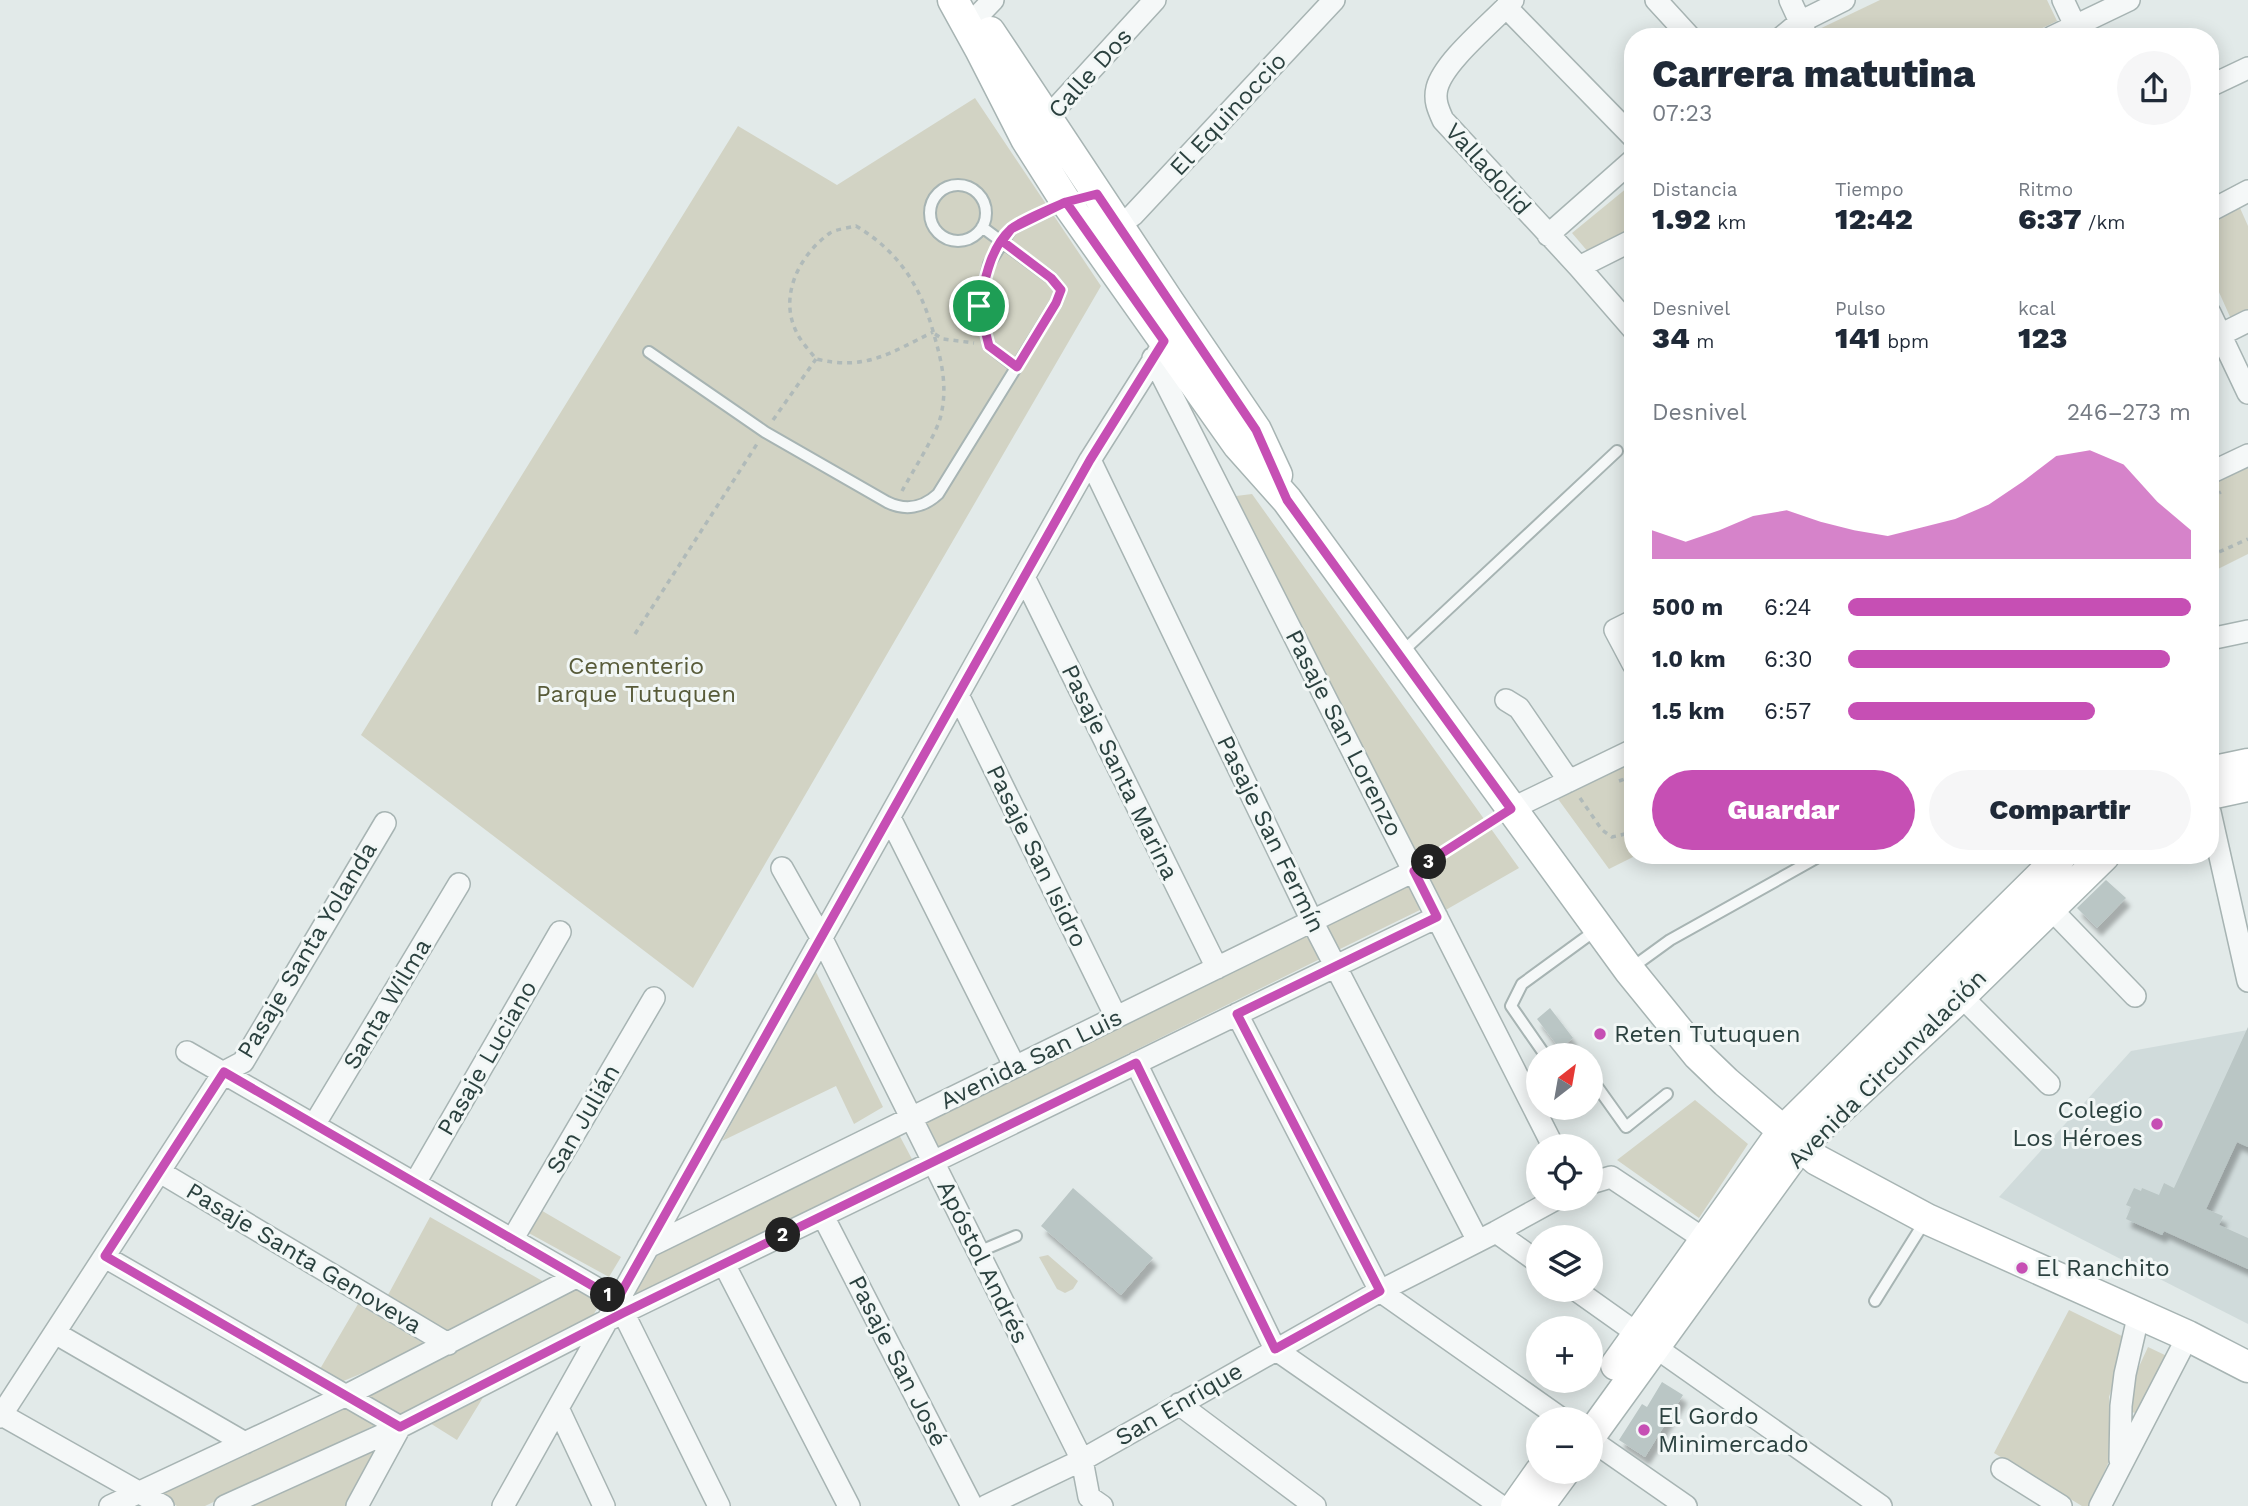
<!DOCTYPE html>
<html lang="es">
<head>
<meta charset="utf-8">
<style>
	body { margin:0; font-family:"Work Sans",sans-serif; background:#f6f6f7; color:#1f2937; height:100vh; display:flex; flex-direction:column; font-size:26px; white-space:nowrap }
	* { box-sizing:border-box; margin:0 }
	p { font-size:23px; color:#747a83 }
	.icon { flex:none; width:38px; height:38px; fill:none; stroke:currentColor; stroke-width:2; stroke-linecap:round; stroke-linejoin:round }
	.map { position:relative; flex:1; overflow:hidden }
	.side { position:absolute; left:1624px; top:28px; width:595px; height:836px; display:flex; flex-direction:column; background:#fff; border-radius:28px; box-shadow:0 4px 18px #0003 }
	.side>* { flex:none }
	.needle { width:46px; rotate:31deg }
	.fabs { position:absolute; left:1526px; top:1043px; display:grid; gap:14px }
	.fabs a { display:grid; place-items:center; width:77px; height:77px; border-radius:50%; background:#fff; box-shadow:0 4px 18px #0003; font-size:35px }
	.pin { position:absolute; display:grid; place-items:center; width:60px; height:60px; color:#fff; margin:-30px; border:4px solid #fff; border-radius:50%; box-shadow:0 2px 7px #0007 }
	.km { position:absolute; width:35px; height:35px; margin:-18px; border-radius:50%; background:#222; color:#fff; font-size:19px; line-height:35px; text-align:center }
	.round { display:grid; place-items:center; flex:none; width:74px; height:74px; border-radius:37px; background:#f6f6f7 }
	.overview { display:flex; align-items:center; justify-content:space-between; height:119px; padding:0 28px }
	h1 { font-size:38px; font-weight:800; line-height:52px }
	.stats { display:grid; grid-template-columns:repeat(3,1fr); gap:10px; height:119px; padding:7px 28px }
	.stats div { display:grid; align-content:center }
	.stats b { font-size:30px; font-weight:800 }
	.stats small { font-size:19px; font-weight:400 }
	.stats p { font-size:19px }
	.chart { height:196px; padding:14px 28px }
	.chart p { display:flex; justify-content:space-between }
	.chart svg { width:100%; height:126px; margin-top:7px; fill:#c64fb4; opacity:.7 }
	.primary-button { display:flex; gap:14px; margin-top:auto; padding:14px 28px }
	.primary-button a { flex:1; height:80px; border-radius:42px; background:#c64fb4; color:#fff; font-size:28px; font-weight:800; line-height:80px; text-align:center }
	.primary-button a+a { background:#f6f6f7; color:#1f2937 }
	ul { padding:0 28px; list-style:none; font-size:23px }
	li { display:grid; grid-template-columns:112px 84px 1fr; align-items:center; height:52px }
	li i { height:18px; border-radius:9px; background:#c64fb4 }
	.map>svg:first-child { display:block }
	.built { fill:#d0dbdb }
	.green { fill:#d2d3c4 }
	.building { fill:#bac6c5; filter:url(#shadow) }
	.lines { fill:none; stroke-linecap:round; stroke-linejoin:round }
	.lane-casing { stroke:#a7b4b3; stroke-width:14 }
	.street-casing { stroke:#a7b4b3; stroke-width:24 }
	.secondary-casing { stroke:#a7b4b3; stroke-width:33 }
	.path { stroke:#b0bab9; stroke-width:3.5; stroke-dasharray:5 5; stroke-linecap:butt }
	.lane { stroke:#f5f8f8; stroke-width:10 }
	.street { stroke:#f5f8f8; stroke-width:21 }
	.secondary { stroke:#fff; stroke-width:30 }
	.route-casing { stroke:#fff; stroke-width:14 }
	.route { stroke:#c64fb4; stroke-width:9 }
	.poi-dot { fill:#c64fb4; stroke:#f2f7f6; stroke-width:2.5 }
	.labels { text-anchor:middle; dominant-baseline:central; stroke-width:6; stroke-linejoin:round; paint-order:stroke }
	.street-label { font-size:24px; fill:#2b413f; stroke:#f2f7f6 }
	.park-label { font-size:24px; fill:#585b39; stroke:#f2f7f6 }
	.poi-label { font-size:24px; fill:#2b413f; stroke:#f2f7f6; text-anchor:start }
</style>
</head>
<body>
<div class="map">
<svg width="2248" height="1506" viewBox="0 0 2248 1506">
	<defs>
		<filter id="shadow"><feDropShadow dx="4.5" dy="8" stdDeviation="2" flood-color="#0004"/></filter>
	</defs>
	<rect width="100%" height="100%" fill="#e2eae9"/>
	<!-- built -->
	<path class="built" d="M2248 1030V1324L1999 1197 2131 1051Z"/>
	<!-- green -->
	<path class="green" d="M1880 0H2047L2057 21 2024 37H1815L1813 32Z
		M975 98 1101 286 693 988 361 735 738 126 837 185Z
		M1633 183V231L1589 253 1572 233Z
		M2240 208 2248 226V310L2231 319 2210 272V223Z
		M2248 467V554L2210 573V485Z
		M1252 494 1519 868 1444 911 1236 496Z
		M1633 762V856H1635L1609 869 1558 799Z
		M1406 880 1420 910 1338 950 1323 920Z
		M1311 932 1324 957 935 1149 921 1118Z
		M814 968 883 1107 854 1124 836 1086 722 1141Z
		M1695 1100 1748 1144 1699 1218 1617 1160Z
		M896 1129 913 1161 632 1298 658 1244Z
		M539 1209 621 1257 609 1277 525 1231Z
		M430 1217 546 1283 451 1333 388 1295Z
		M1048 1255 1078 1281 1073 1289 1065 1293 1057 1289 1039 1257Z
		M576 1290 601 1303 591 1318 396 1417 363 1396 565 1292Z
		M358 1304 428 1346 341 1382 320 1369Z
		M2069 1310 2128 1339 2109 1397 2114 1450 2089 1506H2082L1994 1453Z
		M2148 1347 2169 1357 2138 1414 2129 1411 2131 1384Z
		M487 1391 457 1440 425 1420Z
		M347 1403 379 1423 205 1506H177L164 1498 163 1490Z
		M388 1439 351 1506H242Z"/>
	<!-- building -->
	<path class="building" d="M2106 880 2126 898 2097 928 2077 908Z
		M1550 1008 1573 1038 1560 1049 1537 1019Z
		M2248 1027V1147L2237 1142 2206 1209 2223 1216 2219 1225 2248 1238V1269L2164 1231 2162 1235 2126 1219 2131 1207 2126 1205 2134 1188 2141 1191 2142 1188 2159 1195 2164 1183 2174 1188Z
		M1073 1188 1153 1258 1121 1295 1041 1226Z
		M1662 1382 1683 1395 1645 1457 1619 1440 1642 1404 1647 1407Z"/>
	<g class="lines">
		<defs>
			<path id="lane" d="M930 213a28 28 0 1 1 56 0a28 28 0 1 1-56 0Z
				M649 352 765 432 887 502C905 511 923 508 938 494L1056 303 1061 290 1051 278 982 227
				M1016 367 989 346 979 306 989 264 1011 229 1064 203
				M1401 653 1617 451
				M1630 969 1670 940 1820 856
				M1545 1055 1511 1006 1522 984 1596 930
				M1591 1078 1626 1127 1667 1094
				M978 1252 1016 1236
				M1875 1301 1925 1221"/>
			<path id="street" d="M1513 0C1493 22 1444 61 1437 88 1434 100 1438 109 1443 120L1579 267 1633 329
				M1656 0 1690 37
				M1790 0 1807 37
				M2063 0 2080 36
				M1506 7 1633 137
				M968 26 993 0
				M1782 37 1800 22 1844 0
				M2052 37 2129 0
				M2210 86 2248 68
				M1042 130 1047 118 1155 0
				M2210 211 2248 191
				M1119 225 1133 215 1334 0
				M1548 235 1633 160
				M1579 267 1633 240
				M2210 313 2248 393
				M2210 340 2248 321
				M1153 358 1553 1146
				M1090 460 1312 921 1478 1241
				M2210 473 2248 455
				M1024 577 1217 968
				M1633 621 1615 630 1633 664
				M2210 639 2248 631
				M958 695 1116 1017
				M1506 700 1519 708 1569 781
				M1511 809 1633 750
				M2210 812 2248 981
				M890 818 1015 1067
				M782 868 822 939 1082 1460 1089 1497 1102 1506
				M2050 908 2135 996
				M1961 996 2049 1084
				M1237 1014 1380 1291 1562 1419
				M187 1052 617 1300 719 1506
				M1136 1063 1275 1349 1501 1506
				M314 1125 459 884
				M160 1172 448 1344
				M415 1183 560 932
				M1591 1183 1611 1177 1716 1247
				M823 1216 972 1506
				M1496 1232 1538 1262
				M512 1240 654 998
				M648 1247 1414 871
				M105 1257 400 1427 357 1506
				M724 1264 849 1506
				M1576 1290 1638 1334
				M55 1333 245 1443
				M1655 1347 1881 1506
				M1179 1404 1315 1506
				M558 1408 604 1506
				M2 1415 163 1506
				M0 1417 224 1072 243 1062 385 823
				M1591 1440 1686 1506
				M2120 1460 2121 1406 2125 1374 2139 1313
				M2002 1469 2061 1506
				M110 1506 347 1395 576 1277
				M225 1506 400 1427 606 1321 1437 917
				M503 1506 1024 577 1090 460 1171 332
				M986 1506 1082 1460 1380 1291 1496 1232 1556 1199
				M2100 1506 2188 1336"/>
			<path id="secondary" d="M953 0 980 49 1026 139 1066 202 1238 445 1287 500 1629 970 1698 1055 1726 1082 1817 1160 1927 1219 2188 1336 2248 1367
				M990 32 1169 302 1256 430 1277 475
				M2210 772 2248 764
				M2210 794 2248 786
				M1616 1365 1782 1132 2061 856
				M1591 1435 1800 1146 1961 996 2104 856
				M1516 1506 1540 1472
				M1539 1506 1564 1472"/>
		</defs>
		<!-- lane casing -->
		<use href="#lane" class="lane-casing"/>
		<!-- street casing -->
		<use href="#street" class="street-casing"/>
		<!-- secondary casing -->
		<use href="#secondary" class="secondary-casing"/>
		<!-- path -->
		<path class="path" d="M935 334 943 339 974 343
			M773 420 816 359
			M902 491C912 472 937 434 941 415 948 385 941 359 933 331 920 285 898 251 856 226 848 228 837 229 830 233 799 255 778 297 797 333 801 342 810 351 816 359 866 371 890 353 933 332
			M2210 497 2221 492
			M2210 556 2248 539
			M635 634 757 444
			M1619 781 1633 776
			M1580 798 1602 830 1612 837 1633 832
			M1431 861 1492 821"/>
		<!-- lane -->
		<use href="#lane" class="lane"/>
		<!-- street -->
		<use href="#street" class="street"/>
		<!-- secondary -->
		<use href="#secondary" class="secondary"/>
	</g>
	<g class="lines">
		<defs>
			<path id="route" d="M979 306C985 280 990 248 1011 229 1022 220 1052 208 1066 202L1164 341 1090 460 617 1300 224 1072 105 1256 400 1427 623 1313 1136 1063 1275 1349 1380 1291 1237 1014 1437 917 1414 871 1511 809 1287 500 1256 430 1097 194 1066 202 1011 229 1002 241 1051 278 1061 290 1056 303 1017 367 989 346 979 306"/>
		</defs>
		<!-- route casing -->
		<use href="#route" class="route-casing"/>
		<!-- route -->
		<use href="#route" class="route"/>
	</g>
	<!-- markers -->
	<g class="poi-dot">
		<circle cx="1600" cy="1034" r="7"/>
		<circle cx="2157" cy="1124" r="7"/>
		<circle cx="2022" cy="1268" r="7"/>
		<circle cx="1644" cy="1430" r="7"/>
	</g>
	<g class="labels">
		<!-- street labels -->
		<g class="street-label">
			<text transform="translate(1090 73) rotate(-48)">Calle Dos</text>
			<text transform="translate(1228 114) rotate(-47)">El Equinoccio</text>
			<text transform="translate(1488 169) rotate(48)">Valladolid</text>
			<text transform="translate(1344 733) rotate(63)">Pasaje San Lorenzo</text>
			<text transform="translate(1120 772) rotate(64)">Pasaje Santa Marina</text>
			<text transform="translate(1271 834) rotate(64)">Pasaje San Fermín</text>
			<text transform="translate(1037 856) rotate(64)">Pasaje San Isidro</text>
			<text transform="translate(307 950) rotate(-59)">Pasaje Santa Yolanda</text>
			<text transform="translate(387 1004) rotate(-59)">Santa Wilma</text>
			<text transform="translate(487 1058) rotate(-60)">Pasaje Luciano</text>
			<text transform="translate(1031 1059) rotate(-26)">Avenida San Luis</text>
			<text transform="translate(1887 1069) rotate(-45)">Avenida Circunvalación</text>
			<text transform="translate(583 1119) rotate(-60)">San Julián</text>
			<text transform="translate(304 1258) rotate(31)">Pasaje Santa Genoveva</text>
			<text transform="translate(983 1262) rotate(64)">Apóstol Andrés</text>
			<text transform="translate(898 1361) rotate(63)">Pasaje San José</text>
			<text transform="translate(1179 1404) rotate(-30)">San Enrique</text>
		</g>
		<!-- park labels -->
		<g class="park-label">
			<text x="636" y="666">Cementerio<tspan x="636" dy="28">Parque Tutuquen</tspan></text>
		</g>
		<!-- poi labels -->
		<g class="poi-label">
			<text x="1614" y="1034">Reten Tutuquen</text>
			<text x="2143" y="1110" text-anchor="end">Colegio<tspan x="2143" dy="28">Los Héroes</tspan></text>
			<text x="2036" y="1268">El Ranchito</text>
			<text x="1658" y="1416">El Gordo<tspan x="1658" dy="28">Minimercado</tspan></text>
		</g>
	</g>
</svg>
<div class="fabs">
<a><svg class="needle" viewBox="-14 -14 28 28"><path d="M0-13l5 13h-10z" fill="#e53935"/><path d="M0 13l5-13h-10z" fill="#747a83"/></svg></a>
<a><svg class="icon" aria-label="locate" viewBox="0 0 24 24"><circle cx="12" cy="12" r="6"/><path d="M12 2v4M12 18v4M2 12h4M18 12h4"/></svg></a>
<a><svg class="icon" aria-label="layers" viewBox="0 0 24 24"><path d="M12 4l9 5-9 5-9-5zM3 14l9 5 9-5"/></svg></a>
<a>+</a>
<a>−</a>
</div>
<div class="pin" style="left:979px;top:306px;background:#1e9e55"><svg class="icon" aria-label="arrive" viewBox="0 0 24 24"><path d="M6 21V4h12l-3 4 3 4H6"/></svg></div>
<b class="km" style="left:608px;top:1295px">1</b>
<b class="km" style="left:783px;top:1235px">2</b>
<b class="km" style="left:1429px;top:862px">3</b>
<section class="side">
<div class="overview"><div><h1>Carrera matutina</h1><p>07:23</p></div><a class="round"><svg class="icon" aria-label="share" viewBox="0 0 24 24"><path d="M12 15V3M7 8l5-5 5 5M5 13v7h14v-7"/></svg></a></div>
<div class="stats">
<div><p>Distancia</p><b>1.92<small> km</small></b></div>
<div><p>Tiempo</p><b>12:42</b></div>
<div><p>Ritmo</p><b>6:37<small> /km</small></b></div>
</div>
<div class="stats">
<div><p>Desnivel</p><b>34<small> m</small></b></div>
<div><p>Pulso</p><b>141<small> bpm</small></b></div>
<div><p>kcal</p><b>123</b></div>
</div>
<div class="chart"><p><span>Desnivel</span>246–273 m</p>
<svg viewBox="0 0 160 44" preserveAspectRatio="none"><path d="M0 44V34L10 38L20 34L30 29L40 27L50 31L60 34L70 36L80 33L90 30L100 25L110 17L120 8L130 6L140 11L150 24L160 34V44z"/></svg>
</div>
<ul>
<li><b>500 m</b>6:24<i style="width:100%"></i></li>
<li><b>1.0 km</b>6:30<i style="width:94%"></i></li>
<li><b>1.5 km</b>6:57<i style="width:72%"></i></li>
</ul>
<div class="primary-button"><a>Guardar</a><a>Compartir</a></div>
</section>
</div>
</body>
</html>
